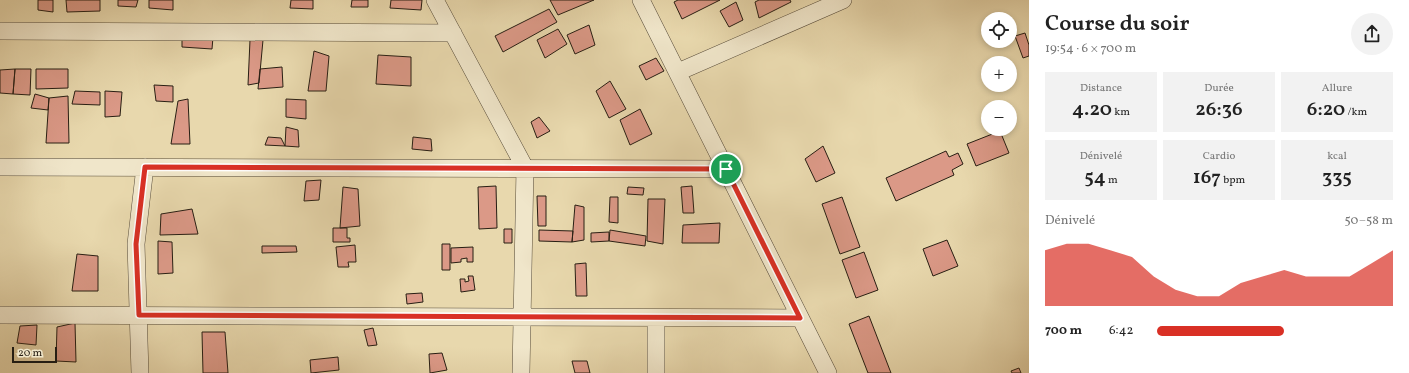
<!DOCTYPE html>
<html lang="fr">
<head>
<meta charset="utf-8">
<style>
	body { margin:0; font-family:Vollkorn,serif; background:#f2f2f2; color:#222; height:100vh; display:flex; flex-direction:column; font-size:15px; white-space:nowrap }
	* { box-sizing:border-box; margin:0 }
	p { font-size:13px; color:#767676 }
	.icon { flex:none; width:22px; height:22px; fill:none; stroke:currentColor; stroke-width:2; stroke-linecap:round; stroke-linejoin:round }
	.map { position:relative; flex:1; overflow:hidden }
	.details { display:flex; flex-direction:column; background:#fff; width:380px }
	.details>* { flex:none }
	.tools { position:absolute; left:981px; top:12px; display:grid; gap:8px }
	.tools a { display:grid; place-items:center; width:36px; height:36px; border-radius:50%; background:#fff; box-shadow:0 2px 6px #0003; font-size:20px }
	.scale { position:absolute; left:12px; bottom:10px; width:45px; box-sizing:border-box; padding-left:4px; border:2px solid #271e13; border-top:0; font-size:11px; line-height:14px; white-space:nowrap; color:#271e13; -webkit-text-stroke:3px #f0e6ca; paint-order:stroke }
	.pin { position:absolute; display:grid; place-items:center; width:34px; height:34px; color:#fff; margin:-17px; border:2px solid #fff; border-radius:50%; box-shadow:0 1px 4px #0007 }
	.round { display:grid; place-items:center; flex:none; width:42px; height:42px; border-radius:21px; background:#f2f2f2 }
	.overview { display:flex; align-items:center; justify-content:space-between; height:68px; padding:0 16px }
	h1 { font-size:22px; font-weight:600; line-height:30px }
	.figures { display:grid; grid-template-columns:repeat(3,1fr); gap:6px; height:68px; padding:4px 16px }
	.figures div { display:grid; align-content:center; border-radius:0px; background:#f2f2f2; text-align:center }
	.figures b { font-size:20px; font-weight:600 }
	.figures small { font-size:11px; font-weight:400 }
	.figures p { font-size:11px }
	.chart { height:112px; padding:8px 16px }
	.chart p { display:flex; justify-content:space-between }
	.chart svg { width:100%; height:72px; margin-top:4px; fill:#d93025; opacity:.7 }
	ul { padding:0 16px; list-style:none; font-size:13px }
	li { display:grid; grid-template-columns:64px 48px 1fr; align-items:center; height:30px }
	li i { height:10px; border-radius:5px; background:#d93025 }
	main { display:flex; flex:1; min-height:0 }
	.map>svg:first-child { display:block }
	.building { fill:#db9987; stroke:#271e13 }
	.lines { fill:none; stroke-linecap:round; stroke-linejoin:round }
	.street-casing { stroke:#574c3a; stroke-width:18 }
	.street { stroke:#f0e6ca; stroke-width:17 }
	.route-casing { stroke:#fff; stroke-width:8 }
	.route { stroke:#d93025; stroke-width:5 }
</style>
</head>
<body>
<main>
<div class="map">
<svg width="1029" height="373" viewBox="0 0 1029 373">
	<rect width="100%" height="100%" fill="#e8d8ad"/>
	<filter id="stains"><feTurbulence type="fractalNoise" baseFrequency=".005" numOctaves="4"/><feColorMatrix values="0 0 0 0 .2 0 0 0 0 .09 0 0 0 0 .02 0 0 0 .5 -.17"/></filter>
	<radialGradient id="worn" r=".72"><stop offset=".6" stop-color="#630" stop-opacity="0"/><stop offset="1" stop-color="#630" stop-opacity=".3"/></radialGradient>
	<!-- building -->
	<path class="building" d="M38 0H53V12L38 10Z
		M66 0H100V11L67 12Z
		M118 0H138L136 7 118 6Z
		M149 0H173V10L149 8Z
		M291 0H313V9L290 8Z
		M352 0H368V7H351Z
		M391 0H422L421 10 390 8Z
		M550 0H594L558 15Z
		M678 0H720L682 19 674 2Z
		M759 0H790L791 2 759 18 755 2Z
		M736 2 743 20 729 27 720 11Z
		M549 9 557 22 503 52 495 36Z
		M589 25 595 45 575 54 567 35Z
		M558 29 567 44 545 58 537 40Z
		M1025 33 1029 45V56L1023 58 1015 36Z
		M182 35 213 37 212 49 182 47Z
		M250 40H263L259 83 248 85Z
		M314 51 329 56 326 91H308Z
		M378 55 411 57V86L376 84Z
		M656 58 664 71 646 80 639 66Z
		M282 67 283 87 258 89 260 69Z
		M15 69H31L30 95 13 94Z
		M15 69 13 94 0 93V70Z
		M36 69H68V88L36 89Z
		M610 81 626 109 609 118 596 91Z
		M154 85 173 86V102L156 101Z
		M75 91 100 92V105L72 104Z
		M105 91 122 92 120 116 105 117Z
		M35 94 49 98 48 110 31 108Z
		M68 96 69 143H46L49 98Z
		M188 99 190 144H171L178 101Z
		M286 99 306 100V119L286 117Z
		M640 109 652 134 630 145 620 120Z
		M539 117 550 131 537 138 531 122Z
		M286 127 298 130 299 147 285 146Z
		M1000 131 1009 153 976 166 967 144Z
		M268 137 281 138 285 146 265 145Z
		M413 137 431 139 432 151 412 149Z
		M823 146 835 173 816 182 805 159Z
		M946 151 949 157 958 153 963 164 952 170 954 175 896 201 886 178Z
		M321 180 319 200 304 201 306 181Z
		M496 186 497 228 479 229 478 187Z
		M692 186 694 213H683L681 187Z
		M343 187 358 189 360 226 340 228Z
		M628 187 644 188 643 195 627 194Z
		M537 196H546V226H538Z
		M610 197H618V223L609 222Z
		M842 197 860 247 840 254 822 204Z
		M648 199H665L663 244 647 241Z
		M575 205 584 207V240L572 242Z
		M192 209 198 234 160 235 161 214Z
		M720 223 719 243H682L683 225Z
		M333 228H347V238H350V242H333Z
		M504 229H512V243H504Z
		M539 230 573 231 572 242 539 241Z
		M610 230 646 236 645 246 609 241Z
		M609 232V241L591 242V233Z
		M947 240 958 266 933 276 923 249Z
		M158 241 172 242 173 273 158 274Z
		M442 244H450V270H442Z
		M355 245 356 262H348L349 267H338L336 247Z
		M262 246H296L297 252 262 253Z
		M473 247V262H467V258L461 259V262L451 263V248Z
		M864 252 878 290 856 298 842 260Z
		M77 254 98 256V291H72Z
		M586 263 587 296H576L575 264Z
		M468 276H473L475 290 461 292 460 279H465V282L469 281Z
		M422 293 423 302 407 304 406 294Z
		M869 316 891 373H868L849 324Z
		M75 323 76 362 56 361 57 327Z
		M37 325 36 345 17 343 20 326Z
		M373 328 377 345 368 346 364 330Z
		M202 332H225L228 373H203Z
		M442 353 447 370 430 373 429 354Z
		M338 357 339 370 311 373 310 360Z
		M572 361H587L590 373H575Z
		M1019 368 1021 373H1012L1011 371Z"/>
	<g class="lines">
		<defs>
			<path id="street" d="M435 0 525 168 521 373
				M641 0 828 373
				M0 31 453 33
				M678 72 843 0
				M0 167 726 169
				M0 315 800 318
				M140 373 136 244 145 167
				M656 373V318"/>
		</defs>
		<!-- street casing -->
		<use href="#street" class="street-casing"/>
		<!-- street -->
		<use href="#street" class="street"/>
	</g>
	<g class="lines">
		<defs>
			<path id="route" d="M145 167 726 169 800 318 139 315 136 244Z"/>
		</defs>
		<!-- route casing -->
		<use href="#route" class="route-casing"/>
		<!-- route -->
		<use href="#route" class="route"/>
	</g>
	<rect width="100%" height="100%" filter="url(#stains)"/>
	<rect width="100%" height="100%" fill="url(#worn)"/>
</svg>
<div class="tools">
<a><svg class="icon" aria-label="locate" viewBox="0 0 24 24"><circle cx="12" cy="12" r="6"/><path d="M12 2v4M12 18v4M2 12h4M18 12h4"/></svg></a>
<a>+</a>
<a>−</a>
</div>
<div class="scale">20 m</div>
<div class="pin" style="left:726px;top:169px;background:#1e9e55"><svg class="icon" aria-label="arrive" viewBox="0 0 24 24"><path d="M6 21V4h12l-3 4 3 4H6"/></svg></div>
</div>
<section class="details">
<div class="overview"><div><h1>Course du soir</h1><p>19:54 · 6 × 700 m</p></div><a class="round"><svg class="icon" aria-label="share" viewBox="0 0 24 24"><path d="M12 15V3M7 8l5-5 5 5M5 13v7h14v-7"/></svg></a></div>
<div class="figures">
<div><p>Distance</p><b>4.20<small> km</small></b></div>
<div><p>Durée</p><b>26:36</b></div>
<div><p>Allure</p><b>6:20<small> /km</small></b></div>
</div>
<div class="figures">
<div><p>Dénivelé</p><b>54<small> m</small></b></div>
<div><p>Cardio</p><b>167<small> bpm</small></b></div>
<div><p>kcal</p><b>335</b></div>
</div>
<div class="chart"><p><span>Dénivelé</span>50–58 m</p>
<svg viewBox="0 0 160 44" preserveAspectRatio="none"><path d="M0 44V10L10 6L20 6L30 10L40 14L50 26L60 34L70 38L80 38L90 30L100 26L110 22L120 26L130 26L140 26L150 18L160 10V44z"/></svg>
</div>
<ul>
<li><b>700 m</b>6:42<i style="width:54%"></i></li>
</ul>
</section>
</main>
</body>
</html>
